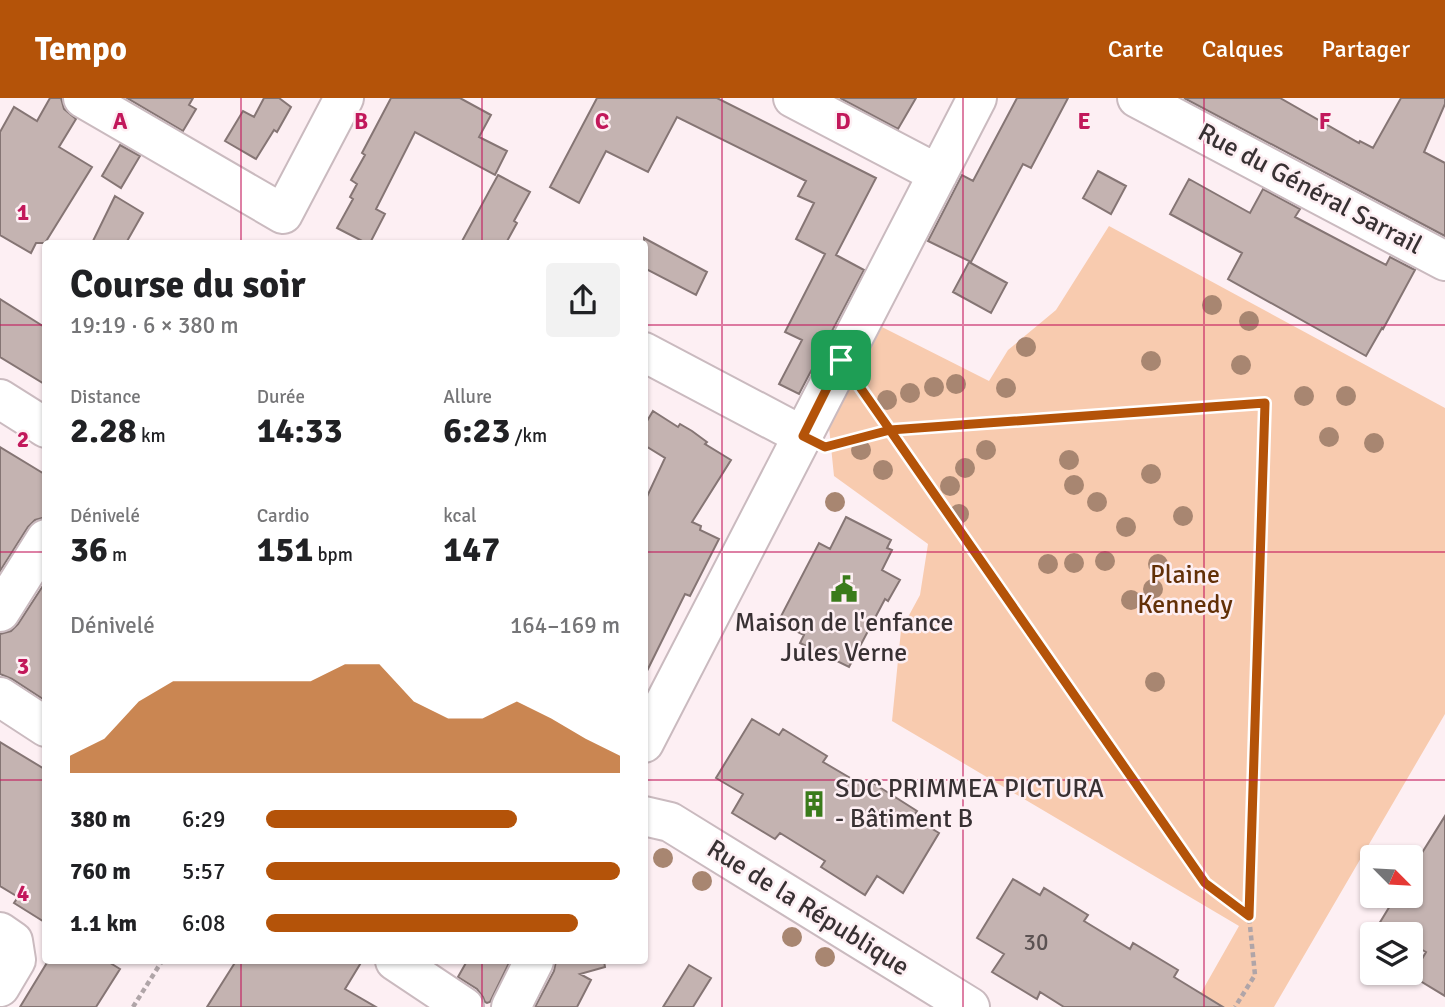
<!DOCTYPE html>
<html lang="fr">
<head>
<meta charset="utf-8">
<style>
	body { margin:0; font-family:Signika,sans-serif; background:#f2f2f2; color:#202124; height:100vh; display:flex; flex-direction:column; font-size:26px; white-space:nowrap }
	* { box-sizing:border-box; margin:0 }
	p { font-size:23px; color:#757577 }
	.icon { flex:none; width:38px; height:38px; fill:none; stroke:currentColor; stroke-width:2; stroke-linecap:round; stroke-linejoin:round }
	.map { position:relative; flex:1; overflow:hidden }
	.panel { position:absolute; left:42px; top:142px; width:606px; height:724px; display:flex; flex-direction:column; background:#fff; border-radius:7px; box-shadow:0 2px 5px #0004 }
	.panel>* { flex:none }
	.needle { width:46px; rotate:114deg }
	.controls { position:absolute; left:1360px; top:747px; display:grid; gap:14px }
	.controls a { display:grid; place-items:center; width:63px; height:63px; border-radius:7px; background:#fff; box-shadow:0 2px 5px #0004; font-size:35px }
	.pin { position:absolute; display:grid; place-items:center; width:60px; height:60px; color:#fff; margin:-30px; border-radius:14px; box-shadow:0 4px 10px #0006 }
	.round { display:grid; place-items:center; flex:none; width:74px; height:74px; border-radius:7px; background:#f2f2f2 }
	.head { display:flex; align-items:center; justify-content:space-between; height:119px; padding:0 28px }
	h1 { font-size:38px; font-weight:800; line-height:52px }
	.metrics { display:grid; grid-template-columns:repeat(3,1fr); gap:10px; height:119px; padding:7px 28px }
	.metrics div { display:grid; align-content:center }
	.metrics b { font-size:35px; font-weight:800 }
	.metrics small { font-size:19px; font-weight:400 }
	.metrics p { font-size:19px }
	.chart { height:196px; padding:14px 28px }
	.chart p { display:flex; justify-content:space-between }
	.chart svg { width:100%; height:126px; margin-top:7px; fill:#b45309; opacity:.7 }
	ul { padding:0 28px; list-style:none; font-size:23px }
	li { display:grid; grid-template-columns:112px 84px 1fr; align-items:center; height:52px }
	li i { height:18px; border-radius:9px; background:#b45309 }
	header { display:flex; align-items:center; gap:42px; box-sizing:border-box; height:98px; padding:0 35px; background:#b45309; color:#fff }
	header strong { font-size:33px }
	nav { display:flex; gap:38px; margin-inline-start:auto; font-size:24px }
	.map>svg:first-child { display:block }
	.green { fill:#f8cbaf }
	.building { fill:#c4b3b1; stroke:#857574; stroke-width:2 }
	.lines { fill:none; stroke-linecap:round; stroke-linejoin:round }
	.minor-casing { stroke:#cababf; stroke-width:42 }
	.path { stroke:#b0a5a8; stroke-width:4.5; stroke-dasharray:5 3.5; stroke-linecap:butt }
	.minor { stroke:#fff; stroke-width:38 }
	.tree { fill:#a88671 }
	.route-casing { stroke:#fff; stroke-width:14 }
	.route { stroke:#b45309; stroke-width:9 }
	.grid { fill:none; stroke:#c2185b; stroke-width:2; stroke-opacity:0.55 }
	.labels { text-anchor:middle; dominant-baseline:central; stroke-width:5; stroke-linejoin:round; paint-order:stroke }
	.number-label { font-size:23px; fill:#5b5252 }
	.street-label { font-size:26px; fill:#383133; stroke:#fdeff3 }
	.park-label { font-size:26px; fill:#623007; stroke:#fdeff3 }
	.poi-label { font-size:26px; fill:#383133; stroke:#fdeff3 }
	.grid-label { font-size:23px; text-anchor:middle; font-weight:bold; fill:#c2185b; stroke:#fdeff3; stroke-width:5; stroke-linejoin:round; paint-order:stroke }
</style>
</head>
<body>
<header>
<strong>Tempo</strong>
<nav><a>Carte</a><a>Calques</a><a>Partager</a></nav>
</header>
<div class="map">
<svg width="1445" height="909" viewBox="0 0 1445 909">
	<rect width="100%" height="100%" fill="#fdeff3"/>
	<!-- green -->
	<path class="green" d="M1109 128 1445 310V616L1274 909H1193L1239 828 892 623 901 532 920 497 928 446 834 378 829 329 882 229 989 283 1008 252 1056 212Z"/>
	<!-- building -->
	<path class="building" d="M50 0H61L64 11 76 21 59 49 92 69 45 145H36L31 155 0 137V34L14 9 37 23Z
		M127 0H193L189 7 196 11 183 33Z
		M264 0H279L291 9 277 34 274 32 256 61 225 43 243 13 254 19Z
		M391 0H460L491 17 479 39 507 53 495 77 415 34 376 111 385 116 370 145H366L337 130 353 101 350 99 357 86 351 82 365 57 362 55Z
		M597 0H717L876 80 836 157 864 172 799 296 779 286 802 242 785 234 825 156 796 141 814 105 798 98 806 83 677 19 648 74 606 53 579 105 550 89Z
		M840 0H916L898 31Z
		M1017 0H1068L1031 70 1023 66 971 164 928 143 962 77 973 83Z
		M1184 0H1280L1359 45 1360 43 1373 50 1401 0H1445V6L1424 54 1445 65V138Z
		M120 47 140 58 121 90 102 78Z
		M1098 73 1126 88 1111 116 1083 100Z
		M498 77 530 94 514 123 517 125 506 145H461Z
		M1189 81 1250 115 1263 91 1300 111 1295 119 1386 167 1390 159 1415 172 1383 231 1382 230 1366 258 1228 181 1242 155 1170 116Z
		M115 98 143 115 126 145H92Z
		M644 140 707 174 696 197 644 170Z
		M969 164 1007 185 991 215 953 194Z
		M0 201 46 230V287L0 259Z
		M653 313 678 329 680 326 692 333 707 344 705 346 731 362 692 424 701 428 700 432 719 441 690 498 685 496 644 579V405L665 360 644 347V328Z
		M0 349 46 377V419L35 422 28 429 0 473Z
		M846 419 891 442 887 450 892 452 882 472 900 482 888 503 885 501 849 569 800 545 804 537 778 524 819 445 830 451Z
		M46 483V603L12 581 0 576V536L11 533 18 526Z
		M752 621 779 637 783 631 827 658 823 664 869 691 873 685 917 713 913 719 939 735 903 795 877 778 865 797 821 769 825 763 780 735 775 741 732 715 743 696 716 680Z
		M0 644 46 672V825L14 805 18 799 0 788Z
		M1445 718V898L1412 878 1426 854 1410 845V836H1397L1379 826 1396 798H1410V774Z
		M1013 781 1040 797 1044 790 1088 817 1084 823 1130 851 1133 845 1178 872 1174 879 1223 909H1064L1040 894 1037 901 992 874 1004 856 977 840Z
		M48 863H107L120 871 96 909H20Z
		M236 863H362L345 891 376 909H207Z
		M467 863H510L490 904 487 905 485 904 483 899 477 891 458 879Z
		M556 863H604L605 869 580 876 591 882 577 909H535L554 873Z
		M689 867 711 880 693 909H663Z"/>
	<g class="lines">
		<defs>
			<path id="minor" d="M83 0 283 116 344 0
				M793 0 938 76
				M1137 0 1445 163
				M644 254 803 338
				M0 301 46 330
				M0 514 46 441
				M0 599 46 629
				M644 645 977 0
				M644 718 670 724 970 909
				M0 834 13 843 16 862 0 889
				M395 863 464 909
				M511 909 534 863"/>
		</defs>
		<!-- minor casing -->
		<use href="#minor" class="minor-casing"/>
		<!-- path -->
		<path class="path" d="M864 295 1205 785 1249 818 1255 877 1235 909
			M837 346 890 332 1265 305 1249 818
			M133 909 162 863"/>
		<!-- minor -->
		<use href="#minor" class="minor"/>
	</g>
	<!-- trees -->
	<g class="tree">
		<circle cx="1212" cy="207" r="10"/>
		<circle cx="1249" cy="223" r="10"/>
		<circle cx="1026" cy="249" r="10"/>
		<circle cx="1151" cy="263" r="10"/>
		<circle cx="1241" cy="267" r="10"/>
		<circle cx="956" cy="286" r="10"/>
		<circle cx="934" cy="289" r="10"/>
		<circle cx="1006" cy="290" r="10"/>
		<circle cx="910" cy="295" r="10"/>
		<circle cx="1304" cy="298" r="10"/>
		<circle cx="1346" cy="298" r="10"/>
		<circle cx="887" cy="302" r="10"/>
		<circle cx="1329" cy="339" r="10"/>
		<circle cx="1374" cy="345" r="10"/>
		<circle cx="861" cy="352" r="10"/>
		<circle cx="986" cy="352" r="10"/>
		<circle cx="1069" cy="362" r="10"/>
		<circle cx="965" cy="370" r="10"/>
		<circle cx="883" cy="372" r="10"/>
		<circle cx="1151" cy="376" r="10"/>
		<circle cx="1074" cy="387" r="10"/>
		<circle cx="950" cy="388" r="10"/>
		<circle cx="835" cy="404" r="10"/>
		<circle cx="1097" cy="404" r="10"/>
		<circle cx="959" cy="416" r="10"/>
		<circle cx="1183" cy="418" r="10"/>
		<circle cx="1126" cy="429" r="10"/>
		<circle cx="1105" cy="463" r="10"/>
		<circle cx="1074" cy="465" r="10"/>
		<circle cx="1048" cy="466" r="10"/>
		<circle cx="1158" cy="466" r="10"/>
		<circle cx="1153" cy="491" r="10"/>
		<circle cx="1131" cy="502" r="10"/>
		<circle cx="1155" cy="584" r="10"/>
		<circle cx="663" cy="760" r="10"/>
		<circle cx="702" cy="783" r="10"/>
		<circle cx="792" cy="839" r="10"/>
		<circle cx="825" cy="859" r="10"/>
	</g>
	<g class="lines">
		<defs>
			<path id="route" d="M841 262 803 338 825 349 890 332 1265 305 1249 818 1205 785 894 338 890 332 841 262"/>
		</defs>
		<!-- route casing -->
		<use href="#route" class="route-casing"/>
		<!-- route -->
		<use href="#route" class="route"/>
	</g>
	<!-- grid -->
	<path class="grid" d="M241 0V145M482 0V145M722 0V909M963 0V909M1204 0V909M0 227H46M644 227H1445M0 454H46M644 454H1445M0 682H46M644 682H1445M241 863V909M482 863V909"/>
	<!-- icons -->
	<defs>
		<symbol id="civic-bare" viewBox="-9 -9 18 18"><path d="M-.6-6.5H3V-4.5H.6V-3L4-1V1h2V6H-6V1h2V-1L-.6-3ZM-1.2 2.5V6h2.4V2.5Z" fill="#3a7b1b" stroke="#fdeff3" stroke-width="2.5" paint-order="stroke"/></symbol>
		<symbol id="building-bare" viewBox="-9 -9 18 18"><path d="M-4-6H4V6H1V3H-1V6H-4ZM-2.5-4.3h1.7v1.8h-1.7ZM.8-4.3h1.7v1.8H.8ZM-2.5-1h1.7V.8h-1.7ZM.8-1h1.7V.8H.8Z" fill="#3a7b1b" stroke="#fdeff3" stroke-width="2.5" paint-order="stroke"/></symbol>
	</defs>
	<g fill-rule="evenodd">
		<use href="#civic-bare" x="825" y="472" width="38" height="38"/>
		<use href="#building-bare" x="795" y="687" width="38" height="38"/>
	</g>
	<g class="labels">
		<!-- number labels -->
		<g class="number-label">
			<text x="1036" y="844">30</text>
		</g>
		<!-- street labels -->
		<g class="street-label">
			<text transform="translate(1310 91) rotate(28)">Rue du Général Sarrail</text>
			<text transform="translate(808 810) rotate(32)">Rue de la République</text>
		</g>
		<!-- park labels -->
		<g class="park-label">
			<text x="1185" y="477">Plaine<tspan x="1185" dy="30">Kennedy</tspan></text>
		</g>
		<!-- poi labels -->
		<g class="poi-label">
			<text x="844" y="525">Maison de l'enfance<tspan x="844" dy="30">Jules Verne</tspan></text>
			<text x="835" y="691" text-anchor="start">SDC PRIMMEA PICTURA<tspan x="835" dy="30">- Bâtiment B</tspan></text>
		</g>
	</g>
	<g class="grid-label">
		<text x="120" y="31">A</text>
		<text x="361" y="31">B</text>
		<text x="602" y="31">C</text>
		<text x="843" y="31">D</text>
		<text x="1084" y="31">E</text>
		<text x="1325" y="31">F</text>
		<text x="23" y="122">1</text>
		<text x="23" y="349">2</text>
		<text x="23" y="576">3</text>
		<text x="23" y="803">4</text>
	</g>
</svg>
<div class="controls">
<a><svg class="needle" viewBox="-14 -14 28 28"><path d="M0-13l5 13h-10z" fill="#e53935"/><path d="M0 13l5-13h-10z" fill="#757577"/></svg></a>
<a><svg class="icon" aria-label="layers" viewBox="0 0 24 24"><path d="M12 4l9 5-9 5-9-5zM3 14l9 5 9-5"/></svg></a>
</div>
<div class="pin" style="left:841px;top:262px;background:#1e9e55"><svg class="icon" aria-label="arrive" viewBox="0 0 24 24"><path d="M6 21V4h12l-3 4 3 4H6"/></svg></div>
<section class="panel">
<div class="head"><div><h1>Course du soir</h1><p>19:19 · 6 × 380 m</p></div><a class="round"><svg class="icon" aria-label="share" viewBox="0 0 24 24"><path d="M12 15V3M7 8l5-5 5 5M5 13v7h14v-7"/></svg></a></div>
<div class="metrics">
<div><p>Distance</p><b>2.28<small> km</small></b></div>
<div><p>Durée</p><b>14:33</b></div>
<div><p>Allure</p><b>6:23<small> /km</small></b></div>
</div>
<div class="metrics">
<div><p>Dénivelé</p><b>36<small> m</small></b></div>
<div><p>Cardio</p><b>151<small> bpm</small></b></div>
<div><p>kcal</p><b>147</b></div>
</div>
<div class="chart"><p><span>Dénivelé</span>164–169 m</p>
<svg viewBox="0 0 160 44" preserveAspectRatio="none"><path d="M0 44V38L10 32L20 19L30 12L40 12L50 12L60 12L70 12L80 6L90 6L100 19L110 25L120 25L130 19L140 25L150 32L160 38V44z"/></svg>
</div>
<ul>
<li><b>380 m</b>6:29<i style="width:71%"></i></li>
<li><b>760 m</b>5:57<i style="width:100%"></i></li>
<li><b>1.1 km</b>6:08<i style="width:88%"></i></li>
</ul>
</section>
</div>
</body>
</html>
